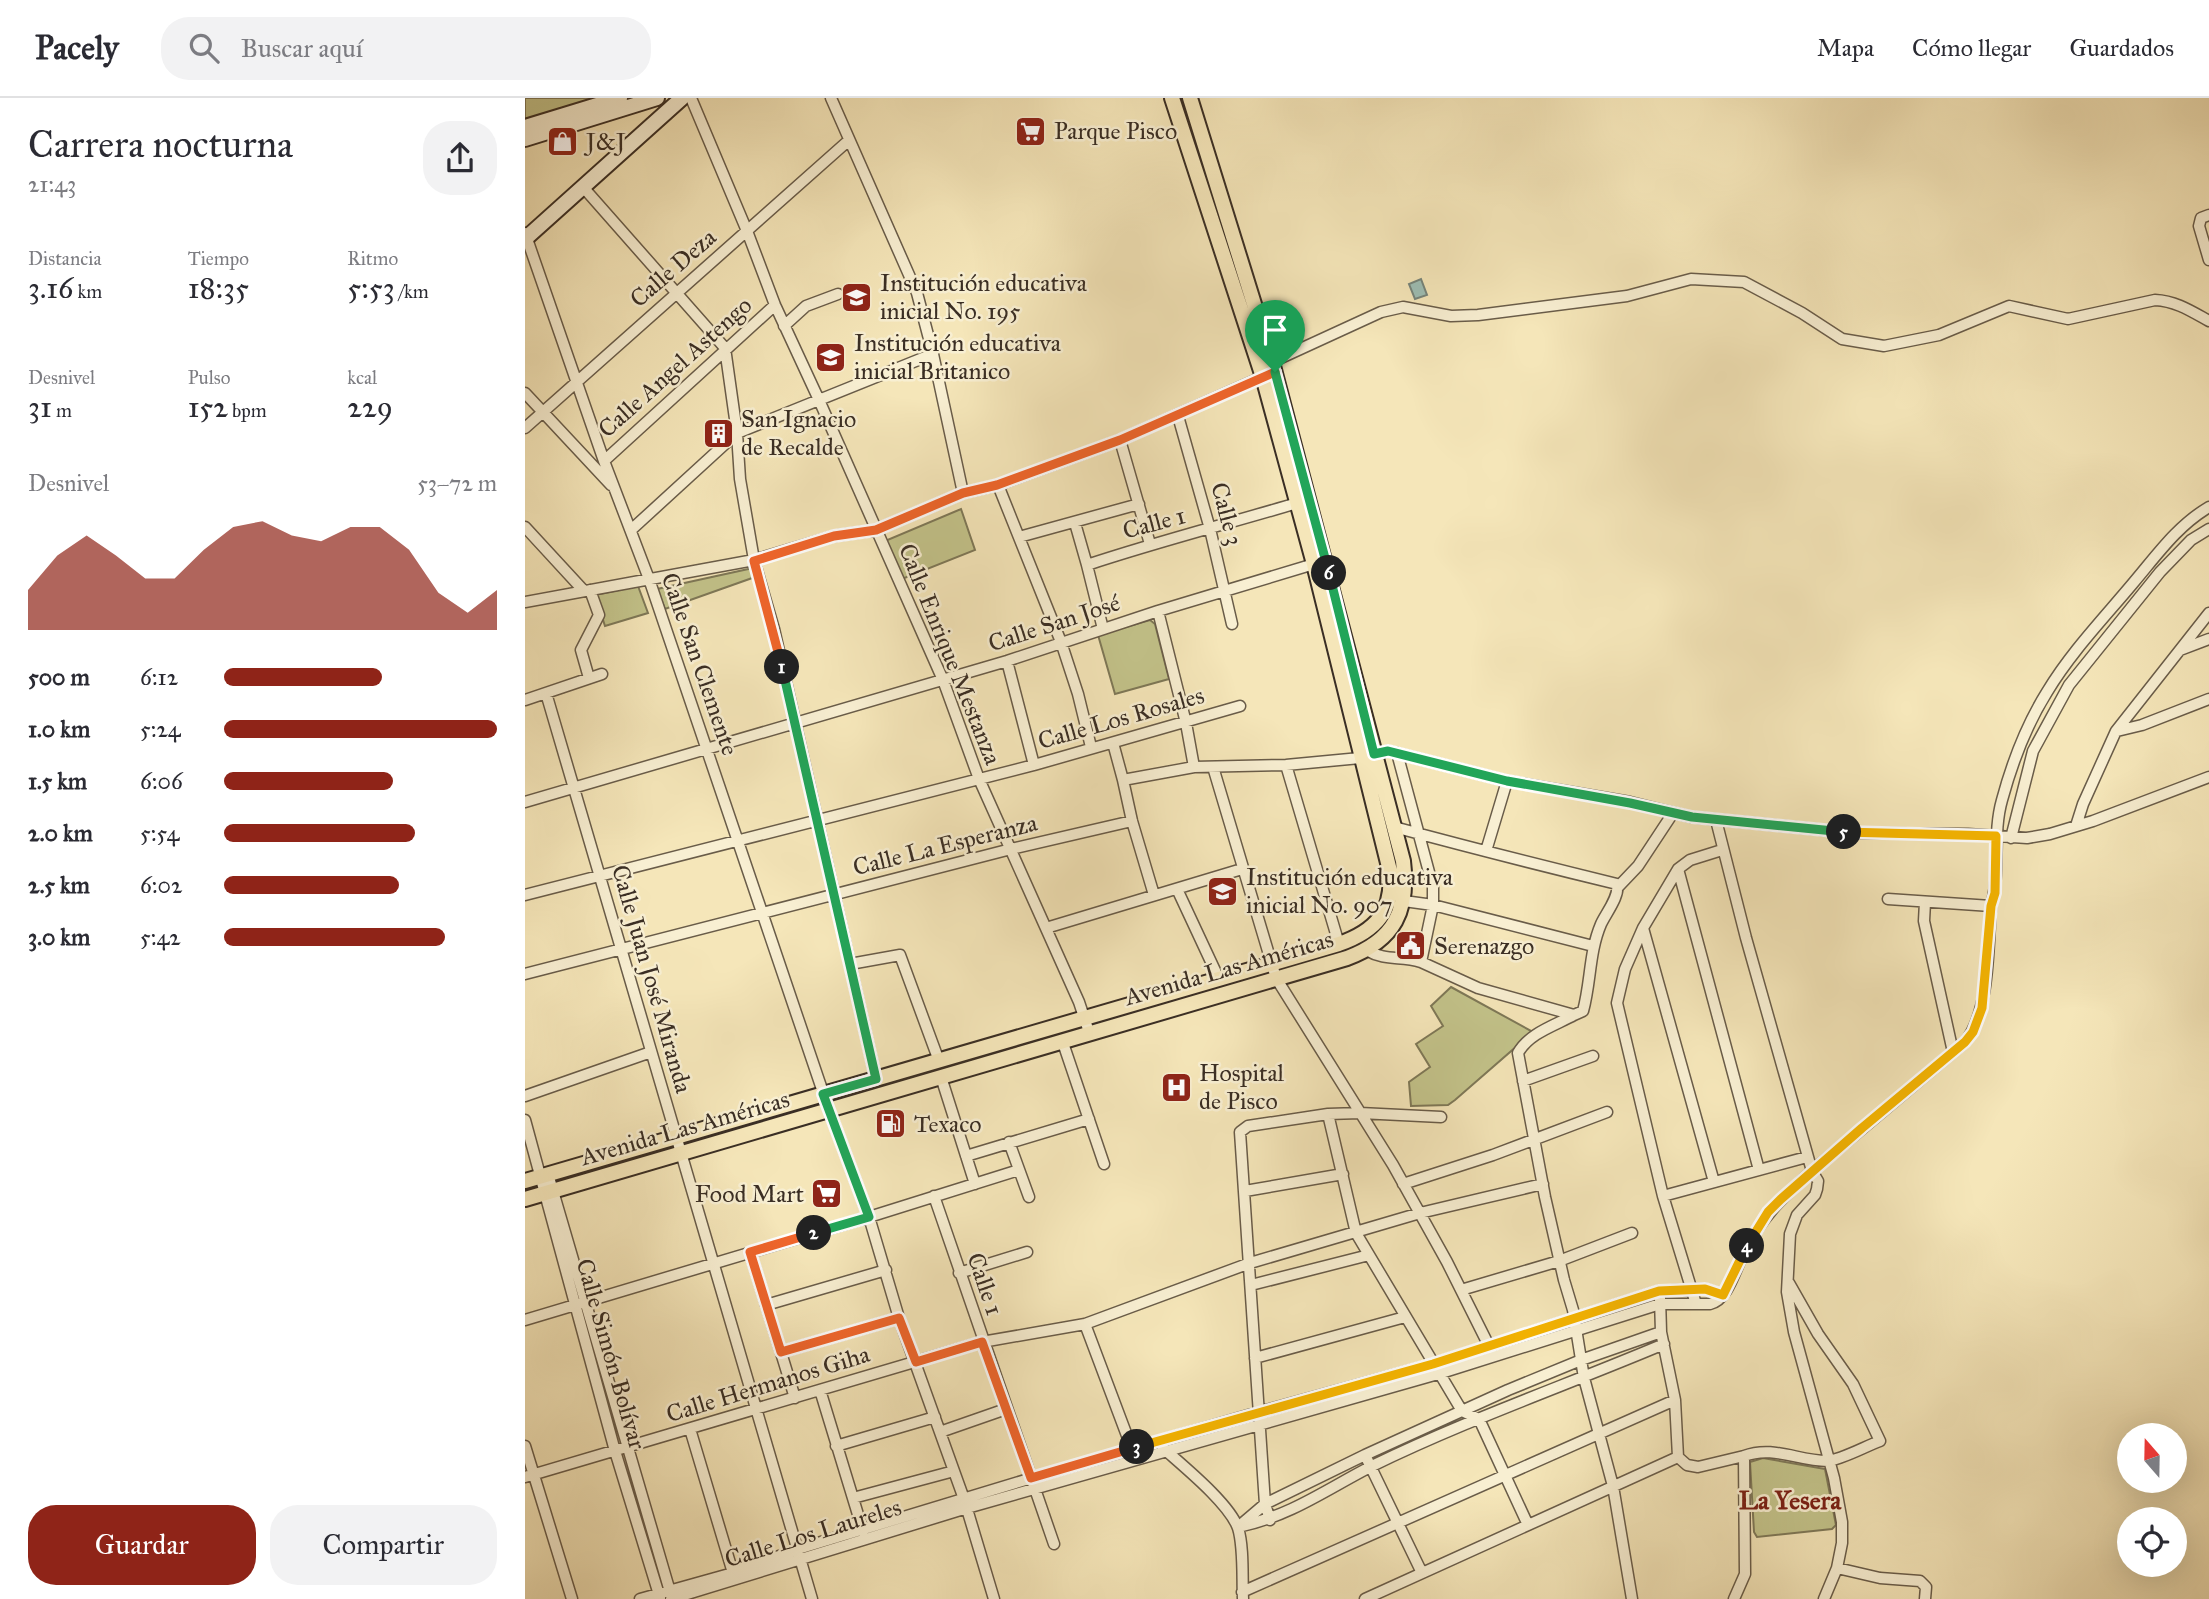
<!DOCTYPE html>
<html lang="es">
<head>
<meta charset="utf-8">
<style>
	body { margin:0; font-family:"IM FELL Great Primer",serif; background:#f2f2f3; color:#2b2b33; height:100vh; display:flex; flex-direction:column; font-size:26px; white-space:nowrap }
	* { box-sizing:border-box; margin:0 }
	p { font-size:23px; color:#7c7c81 }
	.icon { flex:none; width:38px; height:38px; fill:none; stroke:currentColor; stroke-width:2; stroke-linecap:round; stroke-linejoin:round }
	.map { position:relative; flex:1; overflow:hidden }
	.side { display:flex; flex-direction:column; background:#fff; width:525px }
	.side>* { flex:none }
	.needle { width:46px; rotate:340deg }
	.tools { position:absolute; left:1592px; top:1325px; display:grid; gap:14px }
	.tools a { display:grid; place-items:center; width:70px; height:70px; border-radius:50%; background:#fff; box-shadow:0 7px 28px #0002; font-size:35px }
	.pin { position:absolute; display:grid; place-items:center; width:60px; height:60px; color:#fff; margin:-72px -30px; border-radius:50% 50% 50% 0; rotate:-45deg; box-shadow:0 0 7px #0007 }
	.pin .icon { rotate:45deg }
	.km { position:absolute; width:35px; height:35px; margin:-18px; border-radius:50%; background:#222; color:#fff; font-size:19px; line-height:35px; text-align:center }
	.round { display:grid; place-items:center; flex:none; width:74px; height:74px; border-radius:28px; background:#f2f2f3 }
	.head { display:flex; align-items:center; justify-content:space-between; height:119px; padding:0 28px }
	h1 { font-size:38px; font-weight:600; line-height:52px }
	.figures { display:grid; grid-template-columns:repeat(3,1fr); gap:10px; height:119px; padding:7px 28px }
	.figures div { display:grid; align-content:center }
	.figures b { font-size:30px; font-weight:600 }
	.figures small { font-size:19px; font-weight:400 }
	.figures p { font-size:19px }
	.chart { height:196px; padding:14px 28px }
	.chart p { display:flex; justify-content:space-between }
	.chart svg { width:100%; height:126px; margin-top:7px; fill:#8f2418; opacity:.7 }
	.primary-button { display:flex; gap:14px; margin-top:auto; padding:14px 28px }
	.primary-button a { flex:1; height:80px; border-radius:28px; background:#8f2418; color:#fff; font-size:28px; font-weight:600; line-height:80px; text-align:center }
	.primary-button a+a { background:#f2f2f3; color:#2b2b33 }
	ul { padding:0 28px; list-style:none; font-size:23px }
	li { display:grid; grid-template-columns:112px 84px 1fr; align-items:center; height:52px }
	li i { height:18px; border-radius:9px; background:#8f2418 }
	header { display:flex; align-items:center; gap:42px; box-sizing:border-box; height:98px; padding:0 35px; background:#fff; border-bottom:2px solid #e1e1e2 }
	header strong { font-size:33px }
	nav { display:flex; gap:38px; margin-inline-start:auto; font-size:24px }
	.search { width:490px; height:63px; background:#f2f2f3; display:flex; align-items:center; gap:18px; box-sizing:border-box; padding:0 24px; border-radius:28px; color:#7c7c81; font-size:26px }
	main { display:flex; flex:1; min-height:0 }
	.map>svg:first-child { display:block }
	.green { fill:#c3c38a; stroke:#7e7857; stroke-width:2 }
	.water { fill:#9dbeb5; stroke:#75847b; stroke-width:2 }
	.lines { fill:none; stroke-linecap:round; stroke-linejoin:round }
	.street-casing { stroke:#695c49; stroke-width:13 }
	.secondary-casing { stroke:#3a2e24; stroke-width:18 }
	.primary-casing { stroke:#3a2e24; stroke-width:18 }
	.street { stroke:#f8efd2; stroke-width:10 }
	.secondary { stroke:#f8efd2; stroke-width:14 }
	.primary { stroke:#f5e6b9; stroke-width:14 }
	.split-1-casing { stroke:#fff; stroke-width:14 }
	.split-2-casing { stroke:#fff; stroke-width:14 }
	.split-3-casing { stroke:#fff; stroke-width:14 }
	.split-4-casing { stroke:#fff; stroke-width:14 }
	.split-5-casing { stroke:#fff; stroke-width:14 }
	.split-6-casing { stroke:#fff; stroke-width:14 }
	.split-7-casing { stroke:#fff; stroke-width:14 }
	.split-1 { stroke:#f0652b; stroke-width:9 }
	.split-2 { stroke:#22a559; stroke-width:9 }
	.split-3 { stroke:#f0652b; stroke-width:9 }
	.split-4 { stroke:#f5b400; stroke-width:9 }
	.split-5 { stroke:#f5b400; stroke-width:9 }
	.split-6 { stroke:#22a559; stroke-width:9 }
	.split-7 { stroke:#22a559; stroke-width:9 }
	.labels { text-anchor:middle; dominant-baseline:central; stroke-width:5; stroke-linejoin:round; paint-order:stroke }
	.poi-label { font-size:24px; fill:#3a2e24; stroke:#f8efd2; text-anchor:start }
	.street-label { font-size:24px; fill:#3a2e24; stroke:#f8efd2 }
	.neighbourhood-label { font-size:26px; font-weight:bold; fill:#7a1f14; stroke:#f8efd2 }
</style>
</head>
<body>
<header>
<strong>Pacely</strong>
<div class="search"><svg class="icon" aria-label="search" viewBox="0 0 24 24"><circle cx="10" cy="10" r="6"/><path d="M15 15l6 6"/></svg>Buscar aquí</div>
<nav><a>Mapa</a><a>Cómo llegar</a><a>Guardados</a></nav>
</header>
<main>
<section class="side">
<div class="head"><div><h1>Carrera nocturna</h1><p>21:43</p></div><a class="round"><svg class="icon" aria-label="share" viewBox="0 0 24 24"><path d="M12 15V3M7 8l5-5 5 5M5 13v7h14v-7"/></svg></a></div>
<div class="figures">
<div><p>Distancia</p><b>3.16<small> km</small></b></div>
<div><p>Tiempo</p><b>18:35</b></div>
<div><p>Ritmo</p><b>5:53<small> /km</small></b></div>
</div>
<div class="figures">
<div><p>Desnivel</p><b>31<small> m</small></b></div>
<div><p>Pulso</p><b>152<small> bpm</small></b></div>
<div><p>kcal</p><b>229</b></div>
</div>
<div class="chart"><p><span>Desnivel</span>53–72 m</p>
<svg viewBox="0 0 160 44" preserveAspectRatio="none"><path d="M0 44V30L10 18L20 11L30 18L40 26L50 26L60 16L70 8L80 6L90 11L100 13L110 8L120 8L130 16L140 31L150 38L160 30V44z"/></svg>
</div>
<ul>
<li><b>500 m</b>6:12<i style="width:58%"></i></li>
<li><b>1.0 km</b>5:24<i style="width:100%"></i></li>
<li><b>1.5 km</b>6:06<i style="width:62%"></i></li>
<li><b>2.0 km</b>5:54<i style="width:70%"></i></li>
<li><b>2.5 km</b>6:02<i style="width:64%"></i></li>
<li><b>3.0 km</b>5:42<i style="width:81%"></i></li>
</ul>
<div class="primary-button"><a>Guardar</a><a>Compartir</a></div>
</section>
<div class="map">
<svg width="1684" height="1501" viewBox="0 0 1684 1501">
	<rect width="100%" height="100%" fill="#f5e6b9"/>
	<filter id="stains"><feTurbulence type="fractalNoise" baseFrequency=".00286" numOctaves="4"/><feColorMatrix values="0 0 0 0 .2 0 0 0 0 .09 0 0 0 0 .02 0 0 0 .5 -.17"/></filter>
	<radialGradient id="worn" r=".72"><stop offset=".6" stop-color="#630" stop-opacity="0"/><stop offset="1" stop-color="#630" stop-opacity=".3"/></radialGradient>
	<!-- green -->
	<path class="green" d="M0 0H81L0 25Z
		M436 411 450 452 377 481 360 443Z
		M228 470 230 479 140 511 132 491Z
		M113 488 123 515 80 528 70 497Z
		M625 522 630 526 644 581 590 596 573 537Z
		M926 889 1008 934 930 1002 923 1007 886 1008 884 984 905 969 891 946 918 928 906 908Z
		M1238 1360 1300 1371 1311 1427 1307 1431 1232 1439 1229 1434 1225 1364Z"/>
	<!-- water -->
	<path class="water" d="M896 181 902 197 890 201 884 186Z"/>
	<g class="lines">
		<defs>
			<path id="street" d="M166 0 222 133 250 207 294 302 418 582 454 681 554 904 564 934
				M306 0 392 195 408 256 438 395
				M58 89 200 250 212 335 215 381 229 462 249 531 351 981
				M1684 117 1676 120 1674 128 1684 162
				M0 135 79 363 124 481 304 1012 344 1119 374 1220 439 1401 469 1501
				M259 228 281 208 313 196
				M747 264 856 214 878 209 926 218 953 217 1102 198 1166 181 1219 184 1277 215 1317 241 1359 248 1414 237 1484 208 1543 221 1630 202C1651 203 1666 213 1684 223
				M0 295 86 387
				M653 318 685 431 707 526
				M0 330 323 43
				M595 342 625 446
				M79 363 250 207
				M473 387 536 544 553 596 566 649
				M550 425 562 467
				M0 429 59 493
				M106 432 212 335 408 256
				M494 439 614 406
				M0 504 229 462 309 438 351 432 438 395 473 387 595 342 742 277
				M633 513 661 625 669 669
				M578 531 562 467C631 444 702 426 772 405
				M1655 552 1684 541
				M482 563 509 667
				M64 580 56 552 74 517 65 492
				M21 595 287 1501
				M0 602 77 576
				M1592 633 1617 627 1684 601
				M588 645 598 682 669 669 761 667 835 660 863 653 982 683 1105 704 1166 719 1328 735 1443 736 1502 740 1525 736 1568 723 1684 679
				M761 667 814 846
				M688 669 751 880 868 1067 922 1164 966 1252
				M598 682 607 723 629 797
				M0 704 482 563 633 513 789 466
				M1551 728 1558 706 1591 633 1684 515
				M869 729C943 749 1018 768 1092 786 1095 798 1081 815 1076 826 1064 854 1066 884 1058 913L1049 917 953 890 896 864 908 807V789L872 655
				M1486 740 1508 653 1544 587 1635 474 1666 442 1684 431
				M961 753 982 683
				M1153 771 1234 1072
				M1093 789 1113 768 1148 715
				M652 791 694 881
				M0 797 509 667 715 608
				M1363 801 1466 808
				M879 803 908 807 1068 848
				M1400 804 1399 823 1428 954
				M521 830 717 771
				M1118 830 1189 1084
				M841 852C862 864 875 857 896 864
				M325 866 375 857 414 963
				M0 876 486 751 607 723
				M1049 917C1031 927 1004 935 993 955L1020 1099 1039 1182 1048 1212 1059 1280 1088 1388 1107 1501
				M537 942 579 1066
				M416 979 450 1086
				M998 983 1068 958
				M0 998 126 954
				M803 1016 831 1135 937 1313 954 1321 1003 1427
				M0 1022 90 1353 135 1500
				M484 1044 504 1099
				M441 1058 564 1021
				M23 1076 146 1497
				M878 1086 968 1057 1082 1014
				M720 1093 818 1076
				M409 1098 529 1446
				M1138 1098 1282 1059
				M225 1154 270 1300
				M434 1175 502 1154
				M726 1187 844 1157
				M936 1192 1034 1163 1107 1135
				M1135 1200 1136 1234 1150 1302 1153 1359 1162 1367 1173 1369 1219 1358 1220 1476 1209 1501
				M1171 1206 1138 1098 1092 905 1100 871 1118 830 1153 771 1165 762 1197 752
				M241 1207 361 1172
				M0 1222 344 1119 494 1072
				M560 1226 607 1351
				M256 1254 374 1220
				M730 1260 880 1219
				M295 1292 338 1433
				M165 1331 208 1475
				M415 1334 481 1311
				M0 1348 47 1501
				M311 1348 410 1319
				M638 1350C658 1368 704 1405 713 1430 719 1449 717 1480 718 1501
				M840 1357 897 1475
				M1219 1358C1248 1347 1273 1363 1302 1363 1316 1362 1341 1348 1355 1343L1328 1286 1293 1236 1264 1185
				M0 1379 457 1244 560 1226 725 1165 895 1115 1018 1086
				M328 1400 429 1373
				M745 1422 740 1406 715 1034 723 1028 803 1016 835 1015 916 1019
				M717 1428C767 1417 802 1391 847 1368 941 1322 1042 1287 1139 1246
				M713 1429 740 1406 840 1357 983 1292 1056 1262 1136 1234
				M1312 1470 1355 1480 1395 1483 1401 1489 1400 1501
				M717 1494 1150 1302
				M115 1501 208 1475 273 1451 507 1380 734 1314 908 1266 1134 1193 1180 1191 1198 1197
				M146 1501 442 1410 913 1276 1135 1206H1185C1203 1202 1210 1172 1218 1157 1236 1119 1256 1101 1287 1073L1221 840 1191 722
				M840 1501 1153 1359
				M1299 1501 1312 1470 1317 1445V1424L1309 1380 1269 1234 1262 1194 1265 1136 1272 1117 1290 1097 1292 1091 1293 1083 1287 1073 1440 944C1465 913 1463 848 1466 808 1476 774 1467 737 1477 702 1487 665 1502 626 1522 594 1546 554 1579 520 1609 484 1632 457 1652 428 1684 409"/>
			<path id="secondary" d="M0 29 95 0
				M0 41 132 0
				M0 141 157 0"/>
			<path id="primary" d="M0 1083 814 846C851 833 869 813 865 773L789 466 738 279 647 0
				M0 1101 822 860C870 842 884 812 878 763L747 264 665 0"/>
		</defs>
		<!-- street casing -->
		<use href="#street" class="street-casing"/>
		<!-- secondary casing -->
		<use href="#secondary" class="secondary-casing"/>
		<!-- primary casing -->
		<use href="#primary" class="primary-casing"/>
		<!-- street -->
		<use href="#street" class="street"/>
		<!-- secondary -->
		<use href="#secondary" class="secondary"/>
		<!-- primary -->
		<use href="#primary" class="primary"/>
	</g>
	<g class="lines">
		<defs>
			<path id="split-1" d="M257 569 229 463 309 438 351 432 438 395 472 387 595 342 750 274"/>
			<path id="split-2" d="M257 569 351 981 298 996 344 1119 289 1135"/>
			<path id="split-3" d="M289 1135 225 1154 256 1254 374 1220 391 1264 457 1244 506 1380 612 1349"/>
			<path id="split-4" d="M612 1349 908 1266 1134 1193 1180 1191 1198 1197 1222 1148"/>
			<path id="split-5" d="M1222 1148 1243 1114 1256 1101 1337 1030 1440 944 1448 934 1457 910 1466 808 1470 795 1471 738 1319 734"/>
			<path id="split-6" d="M804 475 849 656 863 653 982 683 1105 705 1167 719 1319 734"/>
			<path id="split-7" d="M750 274 804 475"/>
		</defs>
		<!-- split-1 casing -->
		<use href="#split-1" class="split-1-casing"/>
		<!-- split-2 casing -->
		<use href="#split-2" class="split-2-casing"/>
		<!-- split-3 casing -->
		<use href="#split-3" class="split-3-casing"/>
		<!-- split-4 casing -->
		<use href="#split-4" class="split-4-casing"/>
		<!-- split-5 casing -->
		<use href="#split-5" class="split-5-casing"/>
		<!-- split-6 casing -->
		<use href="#split-6" class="split-6-casing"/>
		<!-- split-7 casing -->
		<use href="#split-7" class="split-7-casing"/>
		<!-- split-1 -->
		<use href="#split-1" class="split-1"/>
		<!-- split-2 -->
		<use href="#split-2" class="split-2"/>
		<!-- split-3 -->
		<use href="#split-3" class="split-3"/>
		<!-- split-4 -->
		<use href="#split-4" class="split-4"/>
		<!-- split-5 -->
		<use href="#split-5" class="split-5"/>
		<!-- split-6 -->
		<use href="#split-6" class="split-6"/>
		<!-- split-7 -->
		<use href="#split-7" class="split-7"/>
	</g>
	<!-- icons -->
	<defs>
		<symbol id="supermarket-square" viewBox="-11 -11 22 22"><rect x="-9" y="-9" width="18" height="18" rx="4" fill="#8f2418" stroke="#f8efd2"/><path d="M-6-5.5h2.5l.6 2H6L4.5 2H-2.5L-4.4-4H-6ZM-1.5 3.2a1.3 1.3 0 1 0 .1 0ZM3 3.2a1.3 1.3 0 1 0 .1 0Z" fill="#fff"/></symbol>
		<symbol id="shop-square" viewBox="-11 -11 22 22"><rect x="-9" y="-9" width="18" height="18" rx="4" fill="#8f2418" stroke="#f8efd2"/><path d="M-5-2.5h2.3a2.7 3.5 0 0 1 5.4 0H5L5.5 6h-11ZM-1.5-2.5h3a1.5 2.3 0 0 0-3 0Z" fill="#fff"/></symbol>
		<symbol id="school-square" viewBox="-11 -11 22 22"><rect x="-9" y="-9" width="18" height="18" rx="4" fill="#8f2418" stroke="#f8efd2"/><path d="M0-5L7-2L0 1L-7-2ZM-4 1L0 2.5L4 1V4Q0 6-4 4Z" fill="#fff"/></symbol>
		<symbol id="building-square" viewBox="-11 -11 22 22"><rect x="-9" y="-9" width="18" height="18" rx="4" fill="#8f2418" stroke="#f8efd2"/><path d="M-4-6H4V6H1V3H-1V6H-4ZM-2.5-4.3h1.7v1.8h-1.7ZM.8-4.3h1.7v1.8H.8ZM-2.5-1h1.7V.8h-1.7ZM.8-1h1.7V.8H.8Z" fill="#fff"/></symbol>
		<symbol id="civic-square" viewBox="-11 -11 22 22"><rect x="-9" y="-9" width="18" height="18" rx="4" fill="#8f2418" stroke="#f8efd2"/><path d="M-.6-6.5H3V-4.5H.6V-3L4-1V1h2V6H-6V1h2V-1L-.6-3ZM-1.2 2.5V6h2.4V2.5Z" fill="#fff"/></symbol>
		<symbol id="hospital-square" viewBox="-11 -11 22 22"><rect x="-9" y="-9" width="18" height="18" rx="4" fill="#8f2418" stroke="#f8efd2"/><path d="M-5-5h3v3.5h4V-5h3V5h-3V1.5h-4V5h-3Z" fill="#fff"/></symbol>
		<symbol id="fuel-square" viewBox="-11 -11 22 22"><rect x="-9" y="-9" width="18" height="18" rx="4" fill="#8f2418" stroke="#f8efd2"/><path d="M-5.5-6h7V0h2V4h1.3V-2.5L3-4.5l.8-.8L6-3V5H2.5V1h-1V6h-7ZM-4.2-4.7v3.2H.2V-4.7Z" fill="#fff"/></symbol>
	</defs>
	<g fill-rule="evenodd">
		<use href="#supermarket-square" x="488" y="16" width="35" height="35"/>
		<use href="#shop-square" x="20" y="26" width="35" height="35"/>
		<use href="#school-square" x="314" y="182" width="35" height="35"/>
		<use href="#school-square" x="288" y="242" width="35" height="35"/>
		<use href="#building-square" x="176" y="318" width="35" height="35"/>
		<use href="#school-square" x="680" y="776" width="35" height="35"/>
		<use href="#civic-square" x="868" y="830" width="35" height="35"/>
		<use href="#hospital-square" x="634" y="972" width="35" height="35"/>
		<use href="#fuel-square" x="348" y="1008" width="35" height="35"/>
		<use href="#supermarket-square" x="284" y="1078" width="35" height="35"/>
	</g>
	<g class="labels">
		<!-- poi labels -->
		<g class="poi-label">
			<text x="529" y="33">Parque Pisco</text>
			<text x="61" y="44">J&amp;J</text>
			<text x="355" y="185">Institución educativa<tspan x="355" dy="28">inicial No. 195</tspan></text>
			<text x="329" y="245">Institución educativa<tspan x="329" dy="28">inicial Britanico</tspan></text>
			<text x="216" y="321">San Ignacio<tspan x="216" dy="28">de Recalde</tspan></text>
			<text x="721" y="779">Institución educativa<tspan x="721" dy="28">inicial No. 907</tspan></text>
			<text x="909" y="848">Serenazgo</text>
			<text x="674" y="975">Hospital<tspan x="674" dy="28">de Pisco</tspan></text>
			<text x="389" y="1026">Texaco</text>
			<text x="279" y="1096" text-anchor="end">Food Mart</text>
		</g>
		<!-- street labels -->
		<g class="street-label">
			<text transform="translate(148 170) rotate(-41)">Calle Deza</text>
			<text transform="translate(150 269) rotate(-42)">Calle Angel Astengo</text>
			<text transform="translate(702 416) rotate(75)">Calle 3</text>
			<text transform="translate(629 425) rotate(-15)">Calle 1</text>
			<text transform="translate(529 525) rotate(-18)">Calle San José</text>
			<text transform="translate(425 556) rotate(68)">Calle Enrique Mestanza</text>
			<text transform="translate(175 566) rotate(71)">Calle San Clemente</text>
			<text transform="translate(596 620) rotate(-16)">Calle Los Rosales</text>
			<text transform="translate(420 747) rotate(-14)">Calle La Esperanza</text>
			<text transform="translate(704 870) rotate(-16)">Avenida Las Américas</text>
			<text transform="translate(127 881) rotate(74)">Calle Juan José Miranda</text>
			<text transform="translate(160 1030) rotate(-16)">Avenida Las Américas</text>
			<text transform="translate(460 1186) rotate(71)">Calle 1</text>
			<text transform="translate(86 1256) rotate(74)">Calle Simón Bolívar</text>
			<text transform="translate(243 1286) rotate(-17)">Calle Hermanos Giha</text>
			<text transform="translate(288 1435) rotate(-17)">Calle Los Laureles</text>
		</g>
		<!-- neighbourhood labels -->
		<g class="neighbourhood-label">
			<text x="1265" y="1402">La Yesera</text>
		</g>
	</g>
	<rect width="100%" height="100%" filter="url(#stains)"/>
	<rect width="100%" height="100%" fill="url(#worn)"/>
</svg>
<div class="tools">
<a><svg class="needle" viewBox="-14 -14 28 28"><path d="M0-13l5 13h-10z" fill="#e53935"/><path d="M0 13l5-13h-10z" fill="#7c7c81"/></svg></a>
<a><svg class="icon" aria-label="locate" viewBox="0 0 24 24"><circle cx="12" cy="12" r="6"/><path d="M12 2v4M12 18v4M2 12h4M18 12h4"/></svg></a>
</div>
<div class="pin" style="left:750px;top:274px;background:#1e9e55"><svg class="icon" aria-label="arrive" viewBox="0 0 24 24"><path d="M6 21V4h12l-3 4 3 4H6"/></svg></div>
<b class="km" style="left:257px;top:569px">1</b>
<b class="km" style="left:289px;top:1135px">2</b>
<b class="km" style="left:612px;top:1349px">3</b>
<b class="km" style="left:1222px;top:1148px">4</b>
<b class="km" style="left:1319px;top:734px">5</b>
<b class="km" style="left:804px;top:475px">6</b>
</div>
</main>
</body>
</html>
